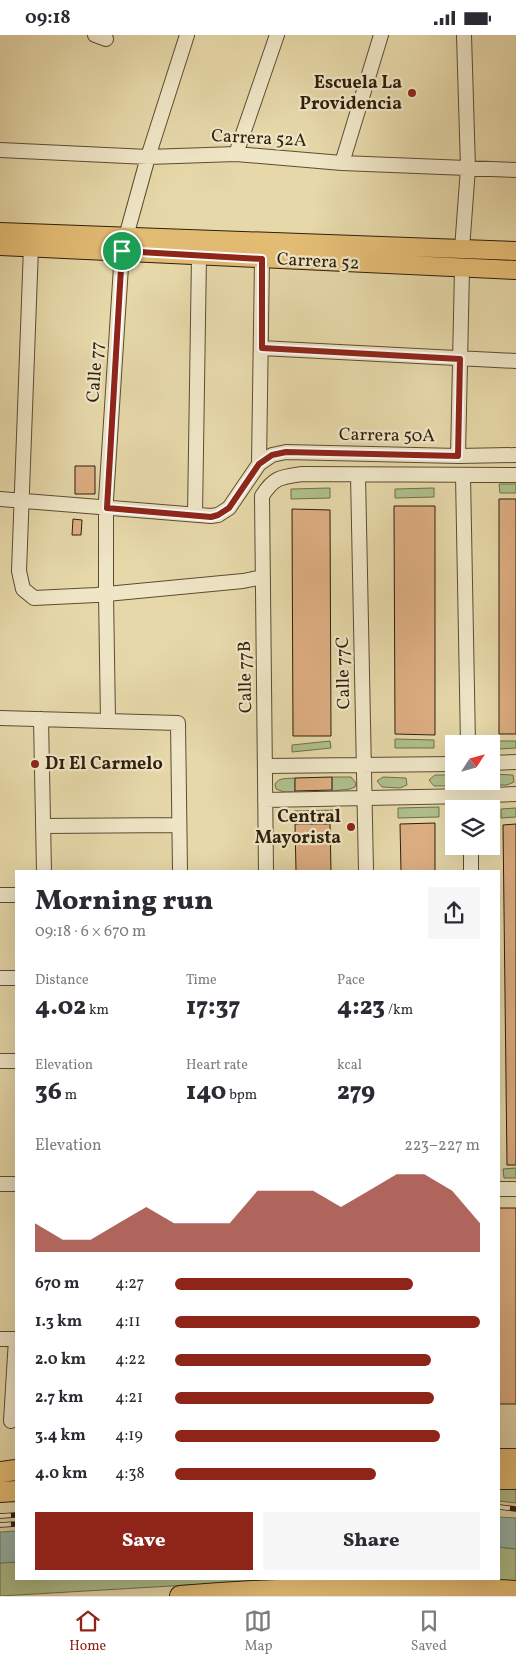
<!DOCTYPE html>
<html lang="en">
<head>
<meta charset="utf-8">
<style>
	body { margin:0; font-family:Vollkorn,serif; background:#f7f7f7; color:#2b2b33; height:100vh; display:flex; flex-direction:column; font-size:19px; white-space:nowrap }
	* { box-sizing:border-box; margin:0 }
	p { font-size:16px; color:#7c7c81 }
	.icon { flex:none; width:28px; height:28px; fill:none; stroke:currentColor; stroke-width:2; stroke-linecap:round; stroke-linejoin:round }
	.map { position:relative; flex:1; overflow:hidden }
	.side { position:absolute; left:15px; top:835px; width:485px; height:710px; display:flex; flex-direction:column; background:#fff; border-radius:0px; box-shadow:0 5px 20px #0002 }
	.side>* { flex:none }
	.needle { width:32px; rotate:54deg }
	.fabs { position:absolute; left:445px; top:700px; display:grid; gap:10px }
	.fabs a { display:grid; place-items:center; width:55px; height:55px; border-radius:0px; background:#fff; box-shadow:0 5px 20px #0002; font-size:25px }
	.pin { position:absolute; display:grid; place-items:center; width:42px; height:42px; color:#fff; margin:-21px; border:2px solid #fff; border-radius:50%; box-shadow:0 1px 5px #0007 }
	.round { display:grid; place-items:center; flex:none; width:52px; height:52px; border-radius:0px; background:#f7f7f7 }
	.overview { display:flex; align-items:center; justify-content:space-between; height:85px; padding:0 20px }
	h1 { font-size:28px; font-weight:800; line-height:38px }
	.stats { display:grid; grid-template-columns:repeat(3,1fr); gap:8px; height:85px; padding:5px 20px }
	.stats div { display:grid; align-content:center }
	.stats b { font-size:25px; font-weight:800 }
	.stats small { font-size:14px; font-weight:400 }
	.stats p { font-size:14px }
	.chart { height:140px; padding:10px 20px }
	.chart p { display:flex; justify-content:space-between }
	.chart svg { width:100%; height:90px; margin-top:5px; fill:#8f2418; opacity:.7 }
	.button { display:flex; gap:10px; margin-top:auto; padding:10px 20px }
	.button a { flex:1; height:58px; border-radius:0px; background:#8f2418; color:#fff; font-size:20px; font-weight:800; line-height:58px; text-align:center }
	.button a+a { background:#f7f7f7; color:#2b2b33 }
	ul { padding:0 20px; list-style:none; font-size:16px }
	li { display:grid; grid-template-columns:80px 60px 1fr; align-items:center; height:38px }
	li i { height:12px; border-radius:6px; background:#8f2418 }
	.status { display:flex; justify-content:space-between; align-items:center; height:35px; padding:0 25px; background:#fff; direction:ltr }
	.status svg { height:14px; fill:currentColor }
	.tabs { display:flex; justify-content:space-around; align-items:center; height:70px; border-top:1px solid #e1e1e2; background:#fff; font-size:14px; color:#7c7c81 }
	.tabs a { display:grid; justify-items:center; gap:2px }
	.tabs .on { color:#8f2418 }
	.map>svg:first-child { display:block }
	.green { fill:#afc08c; stroke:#6e704c }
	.water { fill:#97b9ae; stroke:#6d7b6d }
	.building { fill:#ddae82; stroke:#2e1f0b }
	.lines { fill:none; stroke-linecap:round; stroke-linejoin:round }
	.minor-casing { stroke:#5c4d32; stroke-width:16 }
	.major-casing { stroke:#2e1f0b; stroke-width:20 }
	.highway-casing { stroke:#2e1f0b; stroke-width:22 }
	.minor { stroke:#efe6c7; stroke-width:14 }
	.major { stroke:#e3bc74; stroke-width:18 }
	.highway { stroke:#e3bc74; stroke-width:20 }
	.rail-casing { stroke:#2e1f0b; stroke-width:5.5 }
	.rail { stroke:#efe6c7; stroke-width:4; stroke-dasharray:11; stroke-linecap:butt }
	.route-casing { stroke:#fff; stroke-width:10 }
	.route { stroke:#8f2418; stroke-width:6 }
	.poi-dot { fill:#8f2418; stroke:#efe6c7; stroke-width:2 }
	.labels { text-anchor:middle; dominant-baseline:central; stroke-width:4.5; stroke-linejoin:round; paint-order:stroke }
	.poi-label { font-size:18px; font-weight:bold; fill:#2e1f0b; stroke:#efe6c7; text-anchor:end }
	.street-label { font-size:18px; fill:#2e1f0b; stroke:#efe6c7 }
</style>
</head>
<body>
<div class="status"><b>09:18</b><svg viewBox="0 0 49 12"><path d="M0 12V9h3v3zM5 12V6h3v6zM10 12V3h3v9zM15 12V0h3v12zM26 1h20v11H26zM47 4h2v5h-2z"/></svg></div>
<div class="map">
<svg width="516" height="1561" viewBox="0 0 516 1561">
	<rect width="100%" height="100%" fill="#e6d8a9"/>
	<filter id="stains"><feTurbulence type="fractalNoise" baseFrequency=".004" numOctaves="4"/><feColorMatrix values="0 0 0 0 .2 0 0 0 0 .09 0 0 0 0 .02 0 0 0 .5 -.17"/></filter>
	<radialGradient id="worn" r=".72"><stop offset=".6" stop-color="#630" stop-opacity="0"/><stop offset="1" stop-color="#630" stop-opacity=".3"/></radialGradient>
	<!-- green -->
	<path class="green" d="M499 449H516V458H500Z
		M330 453V463L291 464V454Z
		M434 453V462L395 463V454Z
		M395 704 434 705V713H395Z
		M330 706 331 713 292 717V710Z
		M499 706H516V713L499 714Z
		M491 739 513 740 514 747 507 750H489L485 746H491Z
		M435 740H454V746H459V748L452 751H434L429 745Z
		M332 742H351L356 748 355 752 350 754 332 756Z
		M383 742 406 743 407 750 400 753 382 752 377 746Z
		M295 743V757H284L276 754 275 749C279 742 287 744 295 743Z
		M439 772V782L398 783V773Z
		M516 773V782L501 783V774Z
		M334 775 335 784 294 785V776Z
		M516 1133V1143H504L503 1134Z
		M499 1452H516V1468L499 1466Z
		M499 1512 516 1514V1547L465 1544H499Z
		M16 1527V1544H291L0 1561V1528Z"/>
	<!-- water -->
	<path class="water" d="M499 1482 516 1483V1514L499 1512Z
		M16 1496V1527L0 1528V1497Z"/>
	<!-- building -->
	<path class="building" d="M75 431H95V459H75Z
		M499 464H516V699H499Z
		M394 471H435V700L395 699Z
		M292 474 330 475 331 701H293Z
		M73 484 82 485 81 500H72Z
		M332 742V755L295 756V743Z
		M435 788V836H401L400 789Z
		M295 789H330L331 836H296Z
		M516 789V1130H507L503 790Z
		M499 1173H516V1369H499Z"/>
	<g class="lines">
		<defs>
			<path id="minor" d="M95 0 106 4
				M0 115 148 122 236 119 342 128 516 135
				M236 119 277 0
				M342 128 381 0
				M31 212 19 536 23 554 34 563 96 560 243 546 263 542
				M462 214 468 133 464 0
				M261 313 516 326
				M458 421 462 234
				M259 429 262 224
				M358 440 366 836
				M463 440 468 709
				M0 464 211 481 218 480 229 473 259 429 272 420 286 417 458 421 516 420
				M195 479 199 221
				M0 683 178 688 180 836
				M41 684 44 836
				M108 686 106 559V465L122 216 148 122 187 0
				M491 728 516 727
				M265 731 454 729
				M469 746 470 774
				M265 765 469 761 516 759
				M43 791 179 790
				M471 811V836
				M266 836 262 461C274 442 281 442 302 439L516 440
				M0 860H16
				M0 943H16
				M0 1026H16
				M0 1149H16
				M499 1154H516
				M0 1304H16
				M11 1386 16 1304"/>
			<path id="major" d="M0 197 516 216
				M0 211 516 235"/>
			<path id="highway" d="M499 1424H516
				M0 1437 16 1435
				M499 1444H516
				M0 1457 16 1456
				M180 1561C292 1552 404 1549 516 1556"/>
		</defs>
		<!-- minor casing -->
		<use href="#minor" class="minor-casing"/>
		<!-- major casing -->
		<use href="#major" class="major-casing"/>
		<!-- highway casing -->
		<use href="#highway" class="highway-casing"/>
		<!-- minor -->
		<use href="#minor" class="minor"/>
		<!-- major -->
		<use href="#major" class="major"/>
		<!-- highway -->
		<use href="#highway" class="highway"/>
		<defs>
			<path id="rail" d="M499 1472 516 1474
				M0 1481 16 1480
				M0 1490 16 1489"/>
		</defs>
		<!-- rail casing -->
		<use href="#rail" class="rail-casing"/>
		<!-- rail -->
		<use href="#rail" class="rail"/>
	</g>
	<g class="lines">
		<defs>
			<path id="route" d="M122 216 262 224V313L460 324 458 421 286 417 272 420 259 429 229 473 218 480 211 482 107 473Z"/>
		</defs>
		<!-- route casing -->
		<use href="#route" class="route-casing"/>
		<!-- route -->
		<use href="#route" class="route"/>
	</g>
	<!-- markers -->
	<g class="poi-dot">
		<circle cx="412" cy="58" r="5"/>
		<circle cx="35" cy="729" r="5"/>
		<circle cx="351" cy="792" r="5"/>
	</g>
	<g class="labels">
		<!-- poi labels -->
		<g class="poi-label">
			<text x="402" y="48">Escuela La<tspan x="402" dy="21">Providencia</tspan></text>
			<text x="45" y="729" text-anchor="start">D1 El Carmelo</text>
			<text x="341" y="782">Central<tspan x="341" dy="21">Mayorista</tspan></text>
		</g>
		<!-- street labels -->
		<g class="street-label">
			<text transform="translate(259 104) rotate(3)">Carrera 52A</text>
			<text transform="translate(318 227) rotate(3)">Carrera 52</text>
			<text transform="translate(96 337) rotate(-86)">Calle 77</text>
			<text transform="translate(387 401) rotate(1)">Carrera 50A</text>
			<text transform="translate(344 638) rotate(-91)">Calle 77C</text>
			<text transform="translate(246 642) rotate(-91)">Calle 77B</text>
		</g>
	</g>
	<rect width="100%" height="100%" filter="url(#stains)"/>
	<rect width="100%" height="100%" fill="url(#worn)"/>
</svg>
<div class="fabs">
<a><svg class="needle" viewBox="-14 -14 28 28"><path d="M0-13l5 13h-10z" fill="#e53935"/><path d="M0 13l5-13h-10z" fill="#7c7c81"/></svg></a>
<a><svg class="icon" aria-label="layers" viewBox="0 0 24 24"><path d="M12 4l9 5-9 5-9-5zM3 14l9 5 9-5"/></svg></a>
</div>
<div class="pin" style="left:122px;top:216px;background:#1e9e55"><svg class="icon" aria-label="arrive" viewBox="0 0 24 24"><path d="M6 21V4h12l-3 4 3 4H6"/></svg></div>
<section class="side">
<div class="overview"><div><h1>Morning run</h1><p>09:18 · 6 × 670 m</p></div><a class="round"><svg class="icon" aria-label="share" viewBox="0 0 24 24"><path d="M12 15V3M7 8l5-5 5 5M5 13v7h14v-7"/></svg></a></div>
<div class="stats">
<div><p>Distance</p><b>4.02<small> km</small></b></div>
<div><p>Time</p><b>17:37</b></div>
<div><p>Pace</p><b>4:23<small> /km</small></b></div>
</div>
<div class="stats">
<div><p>Elevation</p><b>36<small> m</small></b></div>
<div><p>Heart rate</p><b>140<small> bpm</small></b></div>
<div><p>kcal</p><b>279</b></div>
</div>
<div class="chart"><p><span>Elevation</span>223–227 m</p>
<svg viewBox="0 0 160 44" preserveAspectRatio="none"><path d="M0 44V30L10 38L20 38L30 30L40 22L50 30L60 30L70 30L80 14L90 14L100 14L110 22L120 14L130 6L140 6L150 14L160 30V44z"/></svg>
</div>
<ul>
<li><b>670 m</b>4:27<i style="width:78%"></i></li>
<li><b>1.3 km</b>4:11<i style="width:100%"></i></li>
<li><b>2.0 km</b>4:22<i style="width:84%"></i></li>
<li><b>2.7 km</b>4:21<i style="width:85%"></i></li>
<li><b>3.4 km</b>4:19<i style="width:87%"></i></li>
<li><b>4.0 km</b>4:38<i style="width:66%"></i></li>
</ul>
<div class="button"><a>Save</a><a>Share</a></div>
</section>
</div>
<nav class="tabs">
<a class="on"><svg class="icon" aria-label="home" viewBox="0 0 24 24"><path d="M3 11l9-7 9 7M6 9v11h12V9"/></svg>Home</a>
<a><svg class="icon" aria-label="map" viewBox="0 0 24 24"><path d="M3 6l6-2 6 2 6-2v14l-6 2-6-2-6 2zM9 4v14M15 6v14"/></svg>Map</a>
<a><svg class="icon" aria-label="saved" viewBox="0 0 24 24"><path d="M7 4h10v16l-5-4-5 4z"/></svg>Saved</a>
</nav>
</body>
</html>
